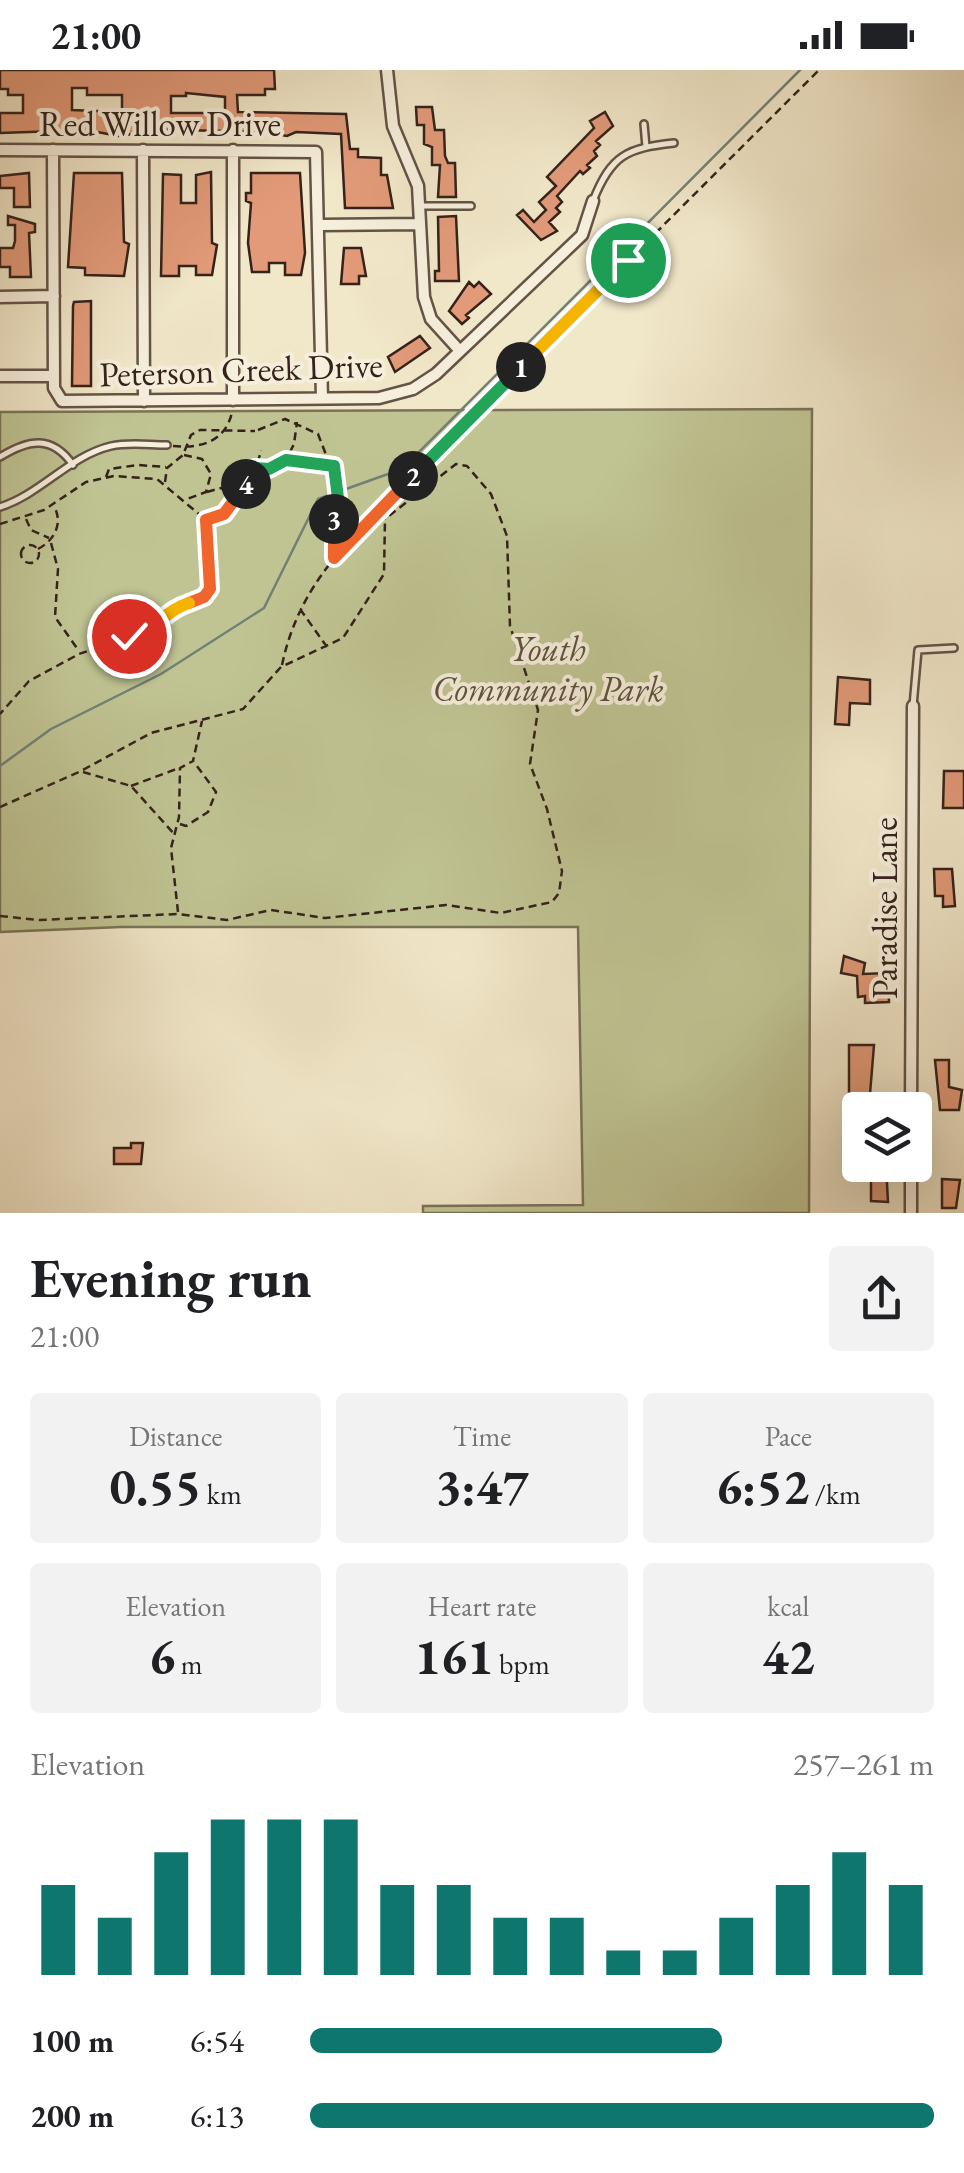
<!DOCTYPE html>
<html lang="en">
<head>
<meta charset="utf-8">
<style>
	body { margin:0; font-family:"EB Garamond",serif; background:#f2f2f2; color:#202124; height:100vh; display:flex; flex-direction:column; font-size:38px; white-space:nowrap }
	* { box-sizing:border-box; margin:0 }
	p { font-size:32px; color:#757577 }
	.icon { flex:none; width:55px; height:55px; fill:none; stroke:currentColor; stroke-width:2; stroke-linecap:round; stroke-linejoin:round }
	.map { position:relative; height:1143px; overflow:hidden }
	.drawer { display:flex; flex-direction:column; background:#fff; flex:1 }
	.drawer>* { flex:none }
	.controls { position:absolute; left:842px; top:1022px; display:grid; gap:20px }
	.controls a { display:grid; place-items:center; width:90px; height:90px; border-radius:10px; background:#fff; box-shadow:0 10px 40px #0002; font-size:50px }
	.pin { position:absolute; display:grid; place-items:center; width:85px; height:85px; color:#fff; margin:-42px; border:5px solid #fff; border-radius:50%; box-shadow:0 2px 10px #0007 }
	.km { position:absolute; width:50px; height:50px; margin:-25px; border-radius:50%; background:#222; color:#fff; font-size:28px; line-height:50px; text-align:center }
	.round { display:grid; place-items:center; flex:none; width:105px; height:105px; border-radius:10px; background:#f2f2f2 }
	.summary { display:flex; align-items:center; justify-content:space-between; height:170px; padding:0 30px }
	h1 { font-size:55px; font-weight:700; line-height:75px }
	.metrics { display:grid; grid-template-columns:repeat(3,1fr); gap:15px; height:170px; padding:10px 30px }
	.metrics div { display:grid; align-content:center; border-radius:10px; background:#f2f2f2; text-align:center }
	.metrics b { font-size:50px; font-weight:700 }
	.metrics small { font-size:28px; font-weight:400 }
	.metrics p { font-size:28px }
	.chart { height:280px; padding:20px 30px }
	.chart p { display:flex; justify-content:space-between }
	.chart svg { width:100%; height:180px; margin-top:10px; stroke:#0f766e; stroke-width:6 }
	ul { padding:0 30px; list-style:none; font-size:32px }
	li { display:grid; grid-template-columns:160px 120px 1fr; align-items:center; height:75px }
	li i { height:25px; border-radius:12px; background:#0f766e }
	.status { display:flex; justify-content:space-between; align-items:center; height:70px; padding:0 50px; background:#fff; direction:ltr }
	.status svg { height:28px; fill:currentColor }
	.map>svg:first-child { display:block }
	.green { fill:#c0c493; stroke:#7a7357; stroke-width:2.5 }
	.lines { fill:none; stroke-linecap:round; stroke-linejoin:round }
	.stream { stroke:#728175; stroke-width:2.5 }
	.building { fill:#e29a79; stroke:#35221b; stroke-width:2.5; fill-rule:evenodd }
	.service-casing { stroke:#645346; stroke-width:10 }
	.minor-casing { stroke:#645346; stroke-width:15 }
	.path { stroke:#35221b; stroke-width:2.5; stroke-dasharray:8 5; stroke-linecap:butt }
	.service { stroke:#f6efdc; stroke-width:5 }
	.minor { stroke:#f6efdc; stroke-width:10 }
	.split-1-casing { stroke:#fff; stroke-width:20 }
	.split-2-casing { stroke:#fff; stroke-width:20 }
	.split-3-casing { stroke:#fff; stroke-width:20 }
	.split-4-casing { stroke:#fff; stroke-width:20 }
	.split-5-casing { stroke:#fff; stroke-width:20 }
	.split-6-casing { stroke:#fff; stroke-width:20 }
	.split-1 { stroke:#f5b400; stroke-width:12 }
	.split-2 { stroke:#22a559; stroke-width:12 }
	.split-3 { stroke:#f0652b; stroke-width:12 }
	.split-4 { stroke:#22a559; stroke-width:12 }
	.split-5 { stroke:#f0652b; stroke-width:12 }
	.split-6 { stroke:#f5b400; stroke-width:12 }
	.labels { text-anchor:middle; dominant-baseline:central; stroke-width:8; stroke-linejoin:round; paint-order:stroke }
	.street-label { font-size:35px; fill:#35221b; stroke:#f6efdc }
	.park-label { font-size:35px; font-style:italic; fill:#5f533f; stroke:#f6efdc }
</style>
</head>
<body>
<div class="status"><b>21:00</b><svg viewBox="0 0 49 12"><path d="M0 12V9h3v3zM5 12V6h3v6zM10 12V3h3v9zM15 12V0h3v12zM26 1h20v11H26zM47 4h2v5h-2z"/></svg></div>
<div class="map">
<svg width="964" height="1143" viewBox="0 0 964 1143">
	<rect width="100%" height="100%" fill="#f1e7c9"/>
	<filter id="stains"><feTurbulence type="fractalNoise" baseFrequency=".002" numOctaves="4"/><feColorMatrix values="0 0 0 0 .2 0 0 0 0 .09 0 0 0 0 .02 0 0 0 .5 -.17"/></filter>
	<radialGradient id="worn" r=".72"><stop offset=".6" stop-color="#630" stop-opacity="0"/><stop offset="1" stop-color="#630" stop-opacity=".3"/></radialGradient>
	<!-- green -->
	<path class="green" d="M812 339 809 1143H423V1136L583 1135 578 857H121L0 862V342Z"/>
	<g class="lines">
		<!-- stream -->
		<path class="stream" d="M598 203 800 0
			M0 696 51 659 161 604 264 538 318 429 402 399 594 207"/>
	</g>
	<!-- building -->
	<path class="building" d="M0 0H274L275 19H265V25H237L238 42 346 44 350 79H358V87L381 88V105H387L393 138H345L341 64 296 62 287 66 249 60 221 65V61L141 59V63L118 66 87 60 0 63V43H23V25H8V19H0ZM72 18H87V25H122V42L72 40ZM186 23 225 27V43H171V26H186Z
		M416 37H432L435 60H444L445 86 448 93H455L456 127H438L440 95H432V77L424 74V55H417Z
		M605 42 613 56 596 71 600 75 594 81 597 86 587 95 590 98 583 104 580 101 557 126 562 132 556 138 560 142 549 152 557 161 541 170 517 145 523 140 534 152 546 140 539 132 556 116 547 107 594 58 590 51Z
		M211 102 212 173 217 175 212 205H196V196H179V206H161L163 104 181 105V133H196V105Z
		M29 103 30 137H14V118H0V106Z
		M74 103H122L124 172 129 174 124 206 85 205V198L68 197Z
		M251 103H300L305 183 301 205H285V193H269V202H252L248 173 251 133 246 131V123H251Z
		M8 146 35 154V162L29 163 31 207H10V197H0V178H13L15 171V155H8Z
		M456 146 459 211H435V201H439L438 147Z
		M344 178H361L366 206H359V214H341Z
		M469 212 474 217 479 212 491 224 466 245 469 248 462 254 449 241Z
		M91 231V316H72L73 236 74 232Z
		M420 266 430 278 395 302 388 287Z
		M838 607 870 610V634L850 633 849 655 835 654Z
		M944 701H964V738H943Z
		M934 799H952L955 836 943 837V826H935Z
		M844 886 865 893 863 904 888 903 889 932 865 933V926L858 927 857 906 841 903Z
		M849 975H874L869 1036 849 1037Z
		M935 990H949V1017L962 1020 959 1040H940Z
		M131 1073H143L141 1094H114V1078H131Z
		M886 1095 888 1132 871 1131V1097Z
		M942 1109 960 1110 956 1138H942Z"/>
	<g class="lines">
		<defs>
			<path id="service" d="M644 54 646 77
				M593 131C611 85 627 78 674 73
				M421 136H471
				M0 387C29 369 52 365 73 395
				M0 437C41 424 69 386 111 376 129 372 149 375 167 375
				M913 636 918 580 954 578"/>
			<path id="minor" d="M387 0 393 56 418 116 424 227 431 249 460 281
				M0 80 316 82 322 328
				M53 80 54 318 62 331 379 328 413 319 436 304 582 165 593 131
				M143 80 144 331
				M233 80V330
				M321 155 419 154
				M0 227 54 226
				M0 306H54
				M911 1040 913 636
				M911 1143V1095"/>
		</defs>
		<!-- service casing -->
		<use href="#service" class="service-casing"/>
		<!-- minor casing -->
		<use href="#minor" class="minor-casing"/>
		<!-- path -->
		<path class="path" d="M258 360 285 349 318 364 337 413 334 488
			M173 376C201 379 226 371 232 342
			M184 385 202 389 211 404 206 422 187 429
			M288 390 333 396
			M257 399 286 390 294 374 297 352
			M106 407 109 399 138 395 166 397
			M165 412 167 398 183 385 191 365 200 360 255 361
			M207 422 221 418 235 427
			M26 449 31 460 49 468
			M208 450C236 440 255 408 261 380
			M0 454 44 440 86 412 114 406 157 409 206 450 210 515 205 527 172 540 143 563 79 584 29 611 0 644
			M51 473 58 499 55 547 79 581
			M21 484a9 9 0 1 1 18 0a9 9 0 1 1-18 0Z
			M38 479C53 471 64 455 54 436
			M300 539 327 577
			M282 595C295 533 329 487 377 445
			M83 702 131 716 175 765
			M131 716 179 698
			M0 737 79 702 151 663 243 639 281 597 343 568 384 504 385 449 378 444 394 424 819 0
			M180 754 186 756 208 742 216 722 194 692
			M178 842 171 778 179 747 180 698 193 691 202 651
			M0 846 39 850 178 844 227 850 271 840 325 848 446 835 501 843 552 832 559 823 562 801 547 739 530 694 538 640 510 556 507 466 491 424 467 396 456 394 385 449"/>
		<!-- service -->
		<use href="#service" class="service"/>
		<!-- minor -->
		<use href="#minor" class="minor"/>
	</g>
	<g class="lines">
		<defs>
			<path id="split-1" d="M521 297 628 190"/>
			<path id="split-2" d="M413 406 521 297"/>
			<path id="split-3" d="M334 449V488L413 406"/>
			<path id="split-4" d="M246 414 255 398 269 399 286 390 334 396 338 428 334 449"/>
			<path id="split-5" d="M189 533 204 527 210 519 206 450 224 444 246 414"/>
			<path id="split-6" d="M129 566C155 562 165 540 189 533"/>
		</defs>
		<!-- split-1 casing -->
		<use href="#split-1" class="split-1-casing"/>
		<!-- split-2 casing -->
		<use href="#split-2" class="split-2-casing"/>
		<!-- split-3 casing -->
		<use href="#split-3" class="split-3-casing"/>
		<!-- split-4 casing -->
		<use href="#split-4" class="split-4-casing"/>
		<!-- split-5 casing -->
		<use href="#split-5" class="split-5-casing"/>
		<!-- split-6 casing -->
		<use href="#split-6" class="split-6-casing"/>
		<!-- split-1 -->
		<use href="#split-1" class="split-1"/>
		<!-- split-2 -->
		<use href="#split-2" class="split-2"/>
		<!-- split-3 -->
		<use href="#split-3" class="split-3"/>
		<!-- split-4 -->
		<use href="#split-4" class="split-4"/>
		<!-- split-5 -->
		<use href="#split-5" class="split-5"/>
		<!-- split-6 -->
		<use href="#split-6" class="split-6"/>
	</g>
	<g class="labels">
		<!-- street labels -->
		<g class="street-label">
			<text x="160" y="53">Red Willow Drive</text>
			<text transform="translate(241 299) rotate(-2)">Peterson Creek Drive</text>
			<text transform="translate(884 838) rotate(-90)">Paradise Lane</text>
		</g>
		<!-- park labels -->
		<g class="park-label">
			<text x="548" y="578">Youth<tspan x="548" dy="40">Community Park</tspan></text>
		</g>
	</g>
	<rect width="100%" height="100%" filter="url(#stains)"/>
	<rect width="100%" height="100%" fill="url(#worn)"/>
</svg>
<div class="controls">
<a><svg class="icon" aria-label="layers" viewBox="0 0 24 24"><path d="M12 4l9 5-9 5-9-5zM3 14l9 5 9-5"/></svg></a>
</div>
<div class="pin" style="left:628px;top:190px;background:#1e9e55"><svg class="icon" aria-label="arrive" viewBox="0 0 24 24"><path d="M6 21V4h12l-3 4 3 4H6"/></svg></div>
<div class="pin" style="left:129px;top:566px;background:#d93025"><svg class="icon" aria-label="check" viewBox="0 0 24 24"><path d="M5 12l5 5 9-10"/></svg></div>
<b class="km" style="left:521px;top:297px">1</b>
<b class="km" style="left:413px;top:406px">2</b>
<b class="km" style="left:334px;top:449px">3</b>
<b class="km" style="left:246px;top:414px">4</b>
</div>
<section class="drawer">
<div class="summary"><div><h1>Evening run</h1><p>21:00</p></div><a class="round"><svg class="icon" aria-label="share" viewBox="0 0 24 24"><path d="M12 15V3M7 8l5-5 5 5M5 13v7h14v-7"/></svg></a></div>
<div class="metrics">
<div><p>Distance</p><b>0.55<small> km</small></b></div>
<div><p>Time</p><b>3:47</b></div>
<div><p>Pace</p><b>6:52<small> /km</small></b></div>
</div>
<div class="metrics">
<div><p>Elevation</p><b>6<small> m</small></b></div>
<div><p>Heart rate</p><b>161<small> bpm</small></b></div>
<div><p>kcal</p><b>42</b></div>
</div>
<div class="chart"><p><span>Elevation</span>257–261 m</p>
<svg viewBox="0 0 160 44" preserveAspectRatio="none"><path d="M5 44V22M15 44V30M25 44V14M35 44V6M45 44V6M55 44V6M65 44V22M75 44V22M85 44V30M95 44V30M105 44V38M115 44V38M125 44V30M135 44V22M145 44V14M155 44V22"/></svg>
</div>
<ul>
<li><b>100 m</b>6:54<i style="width:66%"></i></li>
<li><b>200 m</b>6:13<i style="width:100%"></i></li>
</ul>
</section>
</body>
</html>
